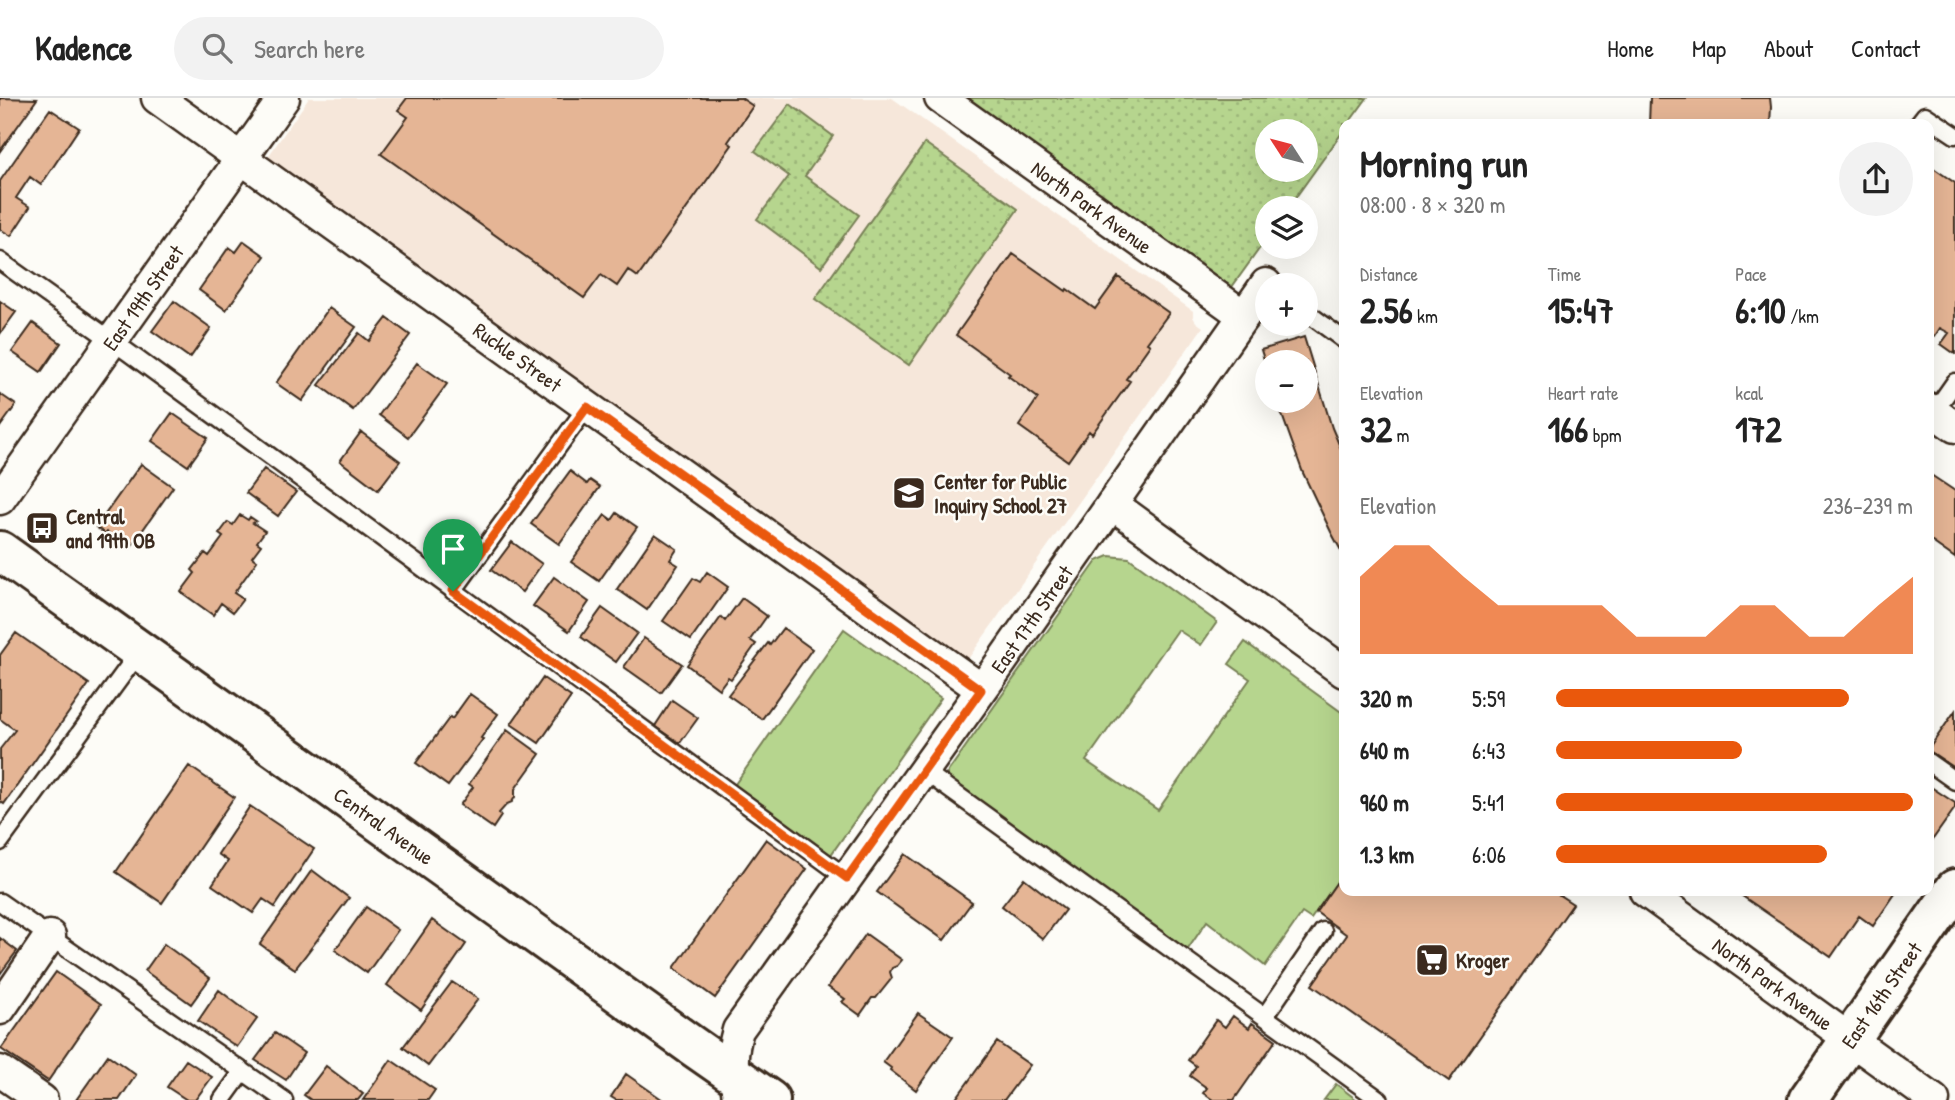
<!DOCTYPE html>
<html lang="en">
<head>
<meta charset="utf-8">
<style>
	body { margin:0; font-family:"Patrick Hand",sans-serif; background:#f2f2f2; color:#222; height:100vh; display:flex; flex-direction:column; font-size:26px; white-space:nowrap }
	* { box-sizing:border-box; margin:0 }
	p { font-size:23px; color:#767676 }
	.icon { flex:none; width:38px; height:38px; fill:none; stroke:currentColor; stroke-width:2; stroke-linecap:round; stroke-linejoin:round }
	.map { position:relative; flex:1; overflow:hidden }
	.panel { position:absolute; left:1339px; top:21px; width:595px; height:777px; display:flex; flex-direction:column; background:#fff; border-radius:14px; box-shadow:0 7px 28px #0002 }
	.panel>* { flex:none }
	.needle { width:46px; rotate:306deg }
	.fabs { position:absolute; left:1255px; top:21px; display:grid; gap:14px }
	.fabs a { display:grid; place-items:center; width:63px; height:63px; border-radius:50%; background:#fff; box-shadow:0 7px 28px #0002; font-size:35px }
	.pin { position:absolute; display:grid; place-items:center; width:60px; height:60px; color:#fff; margin:-72px -30px; border-radius:50% 50% 50% 0; rotate:-45deg; box-shadow:0 0 7px #0007 }
	.pin .icon { rotate:45deg }
	.round { display:grid; place-items:center; flex:none; width:74px; height:74px; border-radius:37px; background:#f2f2f2 }
	.headline { display:flex; align-items:center; justify-content:space-between; height:119px; padding:0 21px }
	h1 { font-size:38px; font-weight:800; line-height:52px }
	.figures { display:grid; grid-template-columns:repeat(3,1fr); gap:10px; height:119px; padding:7px 21px }
	.figures div { display:grid; align-content:center }
	.figures b { font-size:35px; font-weight:800 }
	.figures small { font-size:19px; font-weight:400 }
	.figures p { font-size:19px }
	.chart { height:196px; padding:14px 21px }
	.chart p { display:flex; justify-content:space-between }
	.chart svg { width:100%; height:126px; margin-top:7px; fill:#ea580c; opacity:.7 }
	ul { padding:0 21px; list-style:none; font-size:23px }
	li { display:grid; grid-template-columns:112px 84px 1fr; align-items:center; height:52px }
	li i { height:18px; border-radius:9px; background:#ea580c }
	header { display:flex; align-items:center; gap:42px; box-sizing:border-box; height:98px; padding:0 35px; background:#fff; border-bottom:2px solid #e0e0e0 }
	header strong { font-size:33px }
	nav { display:flex; gap:38px; margin-inline-start:auto; font-size:24px }
	.search { width:490px; height:63px; background:#f2f2f2; display:flex; align-items:center; gap:18px; box-sizing:border-box; padding:0 24px; border-radius:38px; color:#767676; font-size:26px }
	.map>svg:first-child { display:block }
	.built { fill:#f6e7da }
	.grass { fill:#b6d58e; stroke:#788056; stroke-width:2 }
	.park { fill:url(#park-dots); stroke:#788056; stroke-width:2; fill-rule:evenodd }
	.building { fill:#e5b595; stroke:#3b2a1e; stroke-width:2 }
	.lines { fill:none; stroke-linecap:round; stroke-linejoin:round }
	.lane-casing { stroke:#3b2a1e; stroke-width:21 }
	.street-casing { stroke:#3b2a1e; stroke-width:35 }
	.secondary-casing { stroke:#3b2a1e; stroke-width:44 }
	.lane { stroke:#fdfcf7; stroke-width:16 }
	.street { stroke:#fdfcf7; stroke-width:30 }
	.secondary { stroke:#fdfcf7; stroke-width:38 }
	.route-casing { stroke:#fff; stroke-width:14 }
	.route { stroke:#ea580c; stroke-width:9 }
	.labels { text-anchor:middle; dominant-baseline:central; stroke-width:5; stroke-linejoin:round; paint-order:stroke }
	.street-label { font-size:21px; fill:#3b2a1e; stroke:#fdfcf7 }
	.poi-label { font-size:21px; font-weight:bold; fill:#3b2a1e; stroke:#fdfcf7; text-anchor:start }
</style>
</head>
<body>
<header>
<strong>Kadence</strong>
<div class="search"><svg class="icon" aria-label="search" viewBox="0 0 24 24"><circle cx="10" cy="10" r="6"/><path d="M15 15l6 6"/></svg>Search here</div>
<nav><a>Home</a><a>Map</a><a>About</a><a>Contact</a></nav>
</header>
<div class="map">
<svg width="1955" height="1002" viewBox="0 0 1955 1002">
	<defs>
		<pattern id="park-dots" width="8" height="8" patternUnits="userSpaceOnUse" patternTransform="scale(1.75)"><rect width="8" height="8" fill="#b6d58e"/><path d="M2 2h.1M6 6h.1" fill="none" stroke="#9db77a" stroke-width="1.8" stroke-linecap="round"/></pattern>
	</defs>
	<rect width="100%" height="100%" fill="#fdfcf7"/>
	<filter id="ink" filterUnits="userSpaceOnUse"><feTurbulence type="fractalNoise" baseFrequency=".0143" numOctaves="2"/><feDisplacementMap in="SourceGraphic" scale="14" xChannelSelector="R" yChannelSelector="G"/><feConvolveMatrix kernelMatrix="1 2 1 2 8 2 1 2 1" color-interpolation-filters="sRGB"/></filter>
	<g filter="url(#ink)">
		<!-- built -->
		<path class="built" d="M309 0H892L1193 213V219L1196 224 1203 229 968 561 265 63Z"/>
		<!-- grass -->
		<path class="grass" d="M1109 458 1129 460 1217 524 1201 547 1178 532 1086 663 1158 712 1250 581 1229 566 1245 544 1344 616V774L1311 821 1302 815 1265 868 1207 823 1186 854 951 687 947 675 1097 463Z
			M844 531 941 600 830 758 733 689Z
			M1336 986 1357 1002H1324Z"/>
		<!-- park -->
		<path class="park" d="M964 0H1367L1348 26H1344V32L1288 110H1267V140L1229 193ZM1267 33H1306V72H1267Z
			M790 6 833 38 805 78 859 117 821 169 757 121 789 78 755 53Z
			M925 45 1018 111 909 267 815 201Z"/>
		<!-- building -->
		<path class="building" d="M0 0 37 1 0 53Z
			M407 0H741L753 8 728 44 732 47 638 179 628 172 617 188 601 177 584 200 381 56 408 19 398 12Z
			M1650 0H1770L1771 9 1770 26H1649Z
			M50 11 79 30 41 87 30 79 16 100 30 109 11 138 0 131V83Z
			M1932 69 1955 85V256L1941 246 1949 235 1940 230 1935 238 1928 234V73Z
			M244 143 265 158 226 212 199 192 229 149 236 154Z
			M1013 156 1066 193 1067 191 1095 211 1118 179 1169 215 1147 245 1150 247 1126 281 1130 283 1092 336 1089 333 1068 363 1019 328 1038 300 1008 278 1010 276 956 237Z
			M0 203 16 214 0 236Z
			M174 203 211 230 190 260 152 233Z
			M329 210 356 229 302 303 276 285Z
			M387 220 410 237 353 312 319 287 359 235 369 243Z
			M33 225 61 245 41 274 12 254Z
			M1304 239 1332 330 1344 358V458L1331 434 1303 375 1277 303H1306V264H1267V271L1261 252Z
			M417 265 447 286 408 339 379 317Z
			M0 296 16 307 0 329Z
			M172 315 208 340 188 368 152 343Z
			M361 334 400 363 378 392 340 363Z
			M141 366 173 389 130 450 107 434 105 436 96 429Z
			M264 371 296 394 278 418 246 395Z
			M570 373 587 386 590 382 600 389 559 446 531 426Z
			M1928 375 1955 393V460L1928 441Z
			M617 415 637 429 599 483 571 464 605 417 612 422Z
			M240 417 248 422 250 419 256 423 253 425 265 433 257 444 261 447 252 459 257 463 234 495 243 501 233 514 221 505 213 517 181 494 195 475 192 472 205 455 209 458 223 439 219 436 228 424 233 427Z
			M655 436 677 451 670 462 678 467 647 512 617 491Z
			M512 444 542 466 522 494 491 472Z
			M707 474 728 489 691 542 663 523 693 480 700 484Z
			M554 479 589 504 569 533 533 508Z
			M742 500 767 518 750 542 756 546 731 581 728 579 719 591 687 567 721 519 725 523Z
			M602 510 637 535 616 564 581 539Z
			M783 530 812 551 762 621 728 597 768 545 770 547Z
			M16 535 89 586 4 706 0 703V651L15 632 0 621V557Z
			M644 540 682 566 661 595 624 569Z
			M543 580 571 599 539 645 511 626Z
			M470 596 498 616 481 640 483 641 448 688 416 665 450 619 452 621Z
			M672 602 698 620 680 645 655 628Z
			M1955 613V670L1928 652Z
			M507 632 540 656 515 691V699L512 704 507 706 499 715 501 718 493 730 460 707 473 689 469 686Z
			M189 668 234 699 162 805 116 774Z
			M1928 687 1955 705V710L1928 748Z
			M250 708 314 751 275 809 263 801 253 815 212 787 228 763 218 756Z
			M766 741 807 771 715 900 674 870Z
			M905 756 972 804 944 842 877 794Z
			M312 772 349 800 295 871 260 846Z
			M1344 774V793H1553L1573 806 1449 983 1312 887 1347 837 1316 814Z
			M1024 780 1065 812 1043 841 1002 808Z
			M1735 793H1897L1873 828 1859 818 1831 859Z
			M366 809 398 832 367 875 335 852Z
			M432 822 466 846 421 912 387 887Z
			M866 836 902 862 897 868 892 870 890 874 892 880 876 900H872L860 917 842 904 845 901 828 889Z
			M0 840 17 853 0 876Z
			M164 846 210 880 191 906 145 873Z
			M56 874 101 906 48 983 1 951Z
			M452 884 478 901 428 968 403 949Z
			M219 892 257 921 237 949 198 923Z
			M918 915 953 939 916 992 890 972 891 970 883 964Z
			M1233 918 1249 930 1252 925 1276 942 1234 1002H1213L1203 995 1207 990 1190 978 1196 968 1188 962 1216 922 1225 929Z
			M275 935 304 955 286 982 255 962Z
			M997 944 1030 967 1004 1002H955Z
			M108 957 136 977 119 1002H76Z
			M186 962 212 979 195 1002H187L167 989Z
			M391 962 435 992 428 1002H363Z
			M326 968 363 996 358 1002H311L304 997Z
			M626 976 663 1002H616L611 999Z"/>
		<g class="lines">
			<defs>
				<path id="lane" d="M1918 26 1925 17 1955 37
					M0 163 129 255 847 780
					M1306 214 1344 242
					M1934 314 1955 284
					M453 493 587 309
					M1928 664 1955 683
					M924 673 1380 1002
					M0 744 140 553
					M0 804 284 1002
					M1265 918 1323 833
					M222 1002 243 973"/>
				<g id="street">
					<path id="s1" d="M157 0 981 591"/>
					<path id="s2" d="M940 0 1244 218"/>
					<path d="M1928 310 1955 329"/>
					<path id="s3" d="M0 401 284 0"/>
					<path d="M1112 406 1344 574"/>
					<path id="s4" d="M1645 793 1934 1002"/>
					<path d="M0 911 50 838"/>
					<path d="M0 973 42 1002"/>
					<path id="s5" d="M737 993C738 986 736 982 734 975 731 961 734 946 738 932L995 573 1266 186"/>
				</g>
				<g id="secondary">
					<path id="s6" d="M0 453 691 947 770 1002"/>
					<path id="s7" d="M1808 1002 1955 791"/>
				</g>
			</defs>
			<!-- lane casing -->
			<use href="#lane" class="lane-casing"/>
			<!-- street casing -->
			<use href="#street" class="street-casing"/>
			<!-- secondary casing -->
			<use href="#secondary" class="secondary-casing"/>
			<!-- lane -->
			<use href="#lane" class="lane"/>
			<!-- street -->
			<use href="#street" class="street"/>
			<!-- secondary -->
			<use href="#secondary" class="secondary"/>
		</g>
	</g>
	<g class="lines" filter="url(#ink)">
		<defs>
			<path id="route" d="M587 309 981 592 847 780 453 493Z"/>
		</defs>
		<!-- route casing -->
		<use href="#route" class="route-casing"/>
		<!-- route -->
		<use href="#route" class="route"/>
	</g>
	<!-- icons -->
	<defs>
		<symbol id="school-square" viewBox="-11 -11 22 22"><rect x="-9" y="-9" width="18" height="18" rx="4" fill="#3b2a1e" stroke="#fdfcf7"/><path d="M0-5L7-2L0 1L-7-2ZM-4 1L0 2.5L4 1V4Q0 6-4 4Z" fill="#fff"/></symbol>
		<symbol id="bus-square" viewBox="-11 -11 22 22"><rect x="-9" y="-9" width="18" height="18" rx="4" fill="#3b2a1e" stroke="#fdfcf7"/><path d="M-5-6H5V4H4V6H2V4H-2V6H-4V4H-5ZM-3.5-4V0h7V-4ZM-3.5 1.2v1.5H-2V1.2ZM2 1.2v1.5H3.5V1.2Z" fill="#fff"/></symbol>
		<symbol id="supermarket-square" viewBox="-11 -11 22 22"><rect x="-9" y="-9" width="18" height="18" rx="4" fill="#3b2a1e" stroke="#fdfcf7"/><path d="M-6-5.5h2.5l.6 2H6L4.5 2H-2.5L-4.4-4H-6ZM-1.5 3.2a1.3 1.3 0 1 0 .1 0ZM3 3.2a1.3 1.3 0 1 0 .1 0Z" fill="#fff"/></symbol>
	</defs>
	<g fill-rule="evenodd">
		<use href="#school-square" x="890" y="376" width="38" height="38"/>
		<use href="#bus-square" x="23" y="411" width="38" height="38"/>
		<use href="#supermarket-square" x="1413" y="843" width="38" height="38"/>
	</g>
	<g class="labels">
		<!-- street labels -->
		<g class="street-label">
			<text stroke="none"><textPath href="#s2" startOffset="187">North Park Avenue</textPath></text>
			<text stroke="none"><textPath href="#s3" startOffset="247">East 19th Street</textPath></text>
			<text stroke="none"><textPath href="#s1" startOffset="444">Ruckle Street</textPath></text>
			<text stroke="none"><textPath href="#s5" startOffset="567">East 17th Street</textPath></text>
			<text stroke="none"><textPath href="#s6" startOffset="472">Central Avenue</textPath></text>
			<text stroke="none"><textPath href="#s4" startOffset="158">North Park Avenue</textPath></text>
			<text stroke="none"><textPath href="#s7" startOffset="128">East 16th Street</textPath></text>
		</g>
		<!-- poi labels -->
		<g class="poi-label">
			<text x="934" y="383">Center for Public<tspan x="934" dy="24">Inquiry School 27</tspan></text>
			<text x="66" y="418">Central<tspan x="66" dy="24">and 19th OB</tspan></text>
			<text x="1456" y="862">Kroger</text>
		</g>
	</g>
</svg>
<div class="fabs">
<a><svg class="needle" viewBox="-14 -14 28 28"><path d="M0-13l5 13h-10z" fill="#e53935"/><path d="M0 13l5-13h-10z" fill="#767676"/></svg></a>
<a><svg class="icon" aria-label="layers" viewBox="0 0 24 24"><path d="M12 4l9 5-9 5-9-5zM3 14l9 5 9-5"/></svg></a>
<a>+</a>
<a>−</a>
</div>
<div class="pin" style="left:453px;top:493px;background:#1e9e55"><svg class="icon" aria-label="arrive" viewBox="0 0 24 24"><path d="M6 21V4h12l-3 4 3 4H6"/></svg></div>
<section class="panel">
<div class="headline"><div><h1>Morning run</h1><p>08:00 · 8 × 320 m</p></div><a class="round"><svg class="icon" aria-label="share" viewBox="0 0 24 24"><path d="M12 15V3M7 8l5-5 5 5M5 13v7h14v-7"/></svg></a></div>
<div class="figures">
<div><p>Distance</p><b>2.56<small> km</small></b></div>
<div><p>Time</p><b>15:47</b></div>
<div><p>Pace</p><b>6:10<small> /km</small></b></div>
</div>
<div class="figures">
<div><p>Elevation</p><b>32<small> m</small></b></div>
<div><p>Heart rate</p><b>166<small> bpm</small></b></div>
<div><p>kcal</p><b>172</b></div>
</div>
<div class="chart"><p><span>Elevation</span>236–239 m</p>
<svg viewBox="0 0 160 44" preserveAspectRatio="none"><path d="M0 44V17L10 6L20 6L30 17L40 27L50 27L60 27L70 27L80 38L90 38L100 38L110 27L120 27L130 38L140 38L150 27L160 17V44z"/></svg>
</div>
<ul>
<li><b>320 m</b>5:59<i style="width:82%"></i></li>
<li><b>640 m</b>6:43<i style="width:52%"></i></li>
<li><b>960 m</b>5:41<i style="width:100%"></i></li>
<li><b>1.3 km</b>6:06<i style="width:76%"></i></li>
</ul>
</section>
</div>
</body>
</html>
